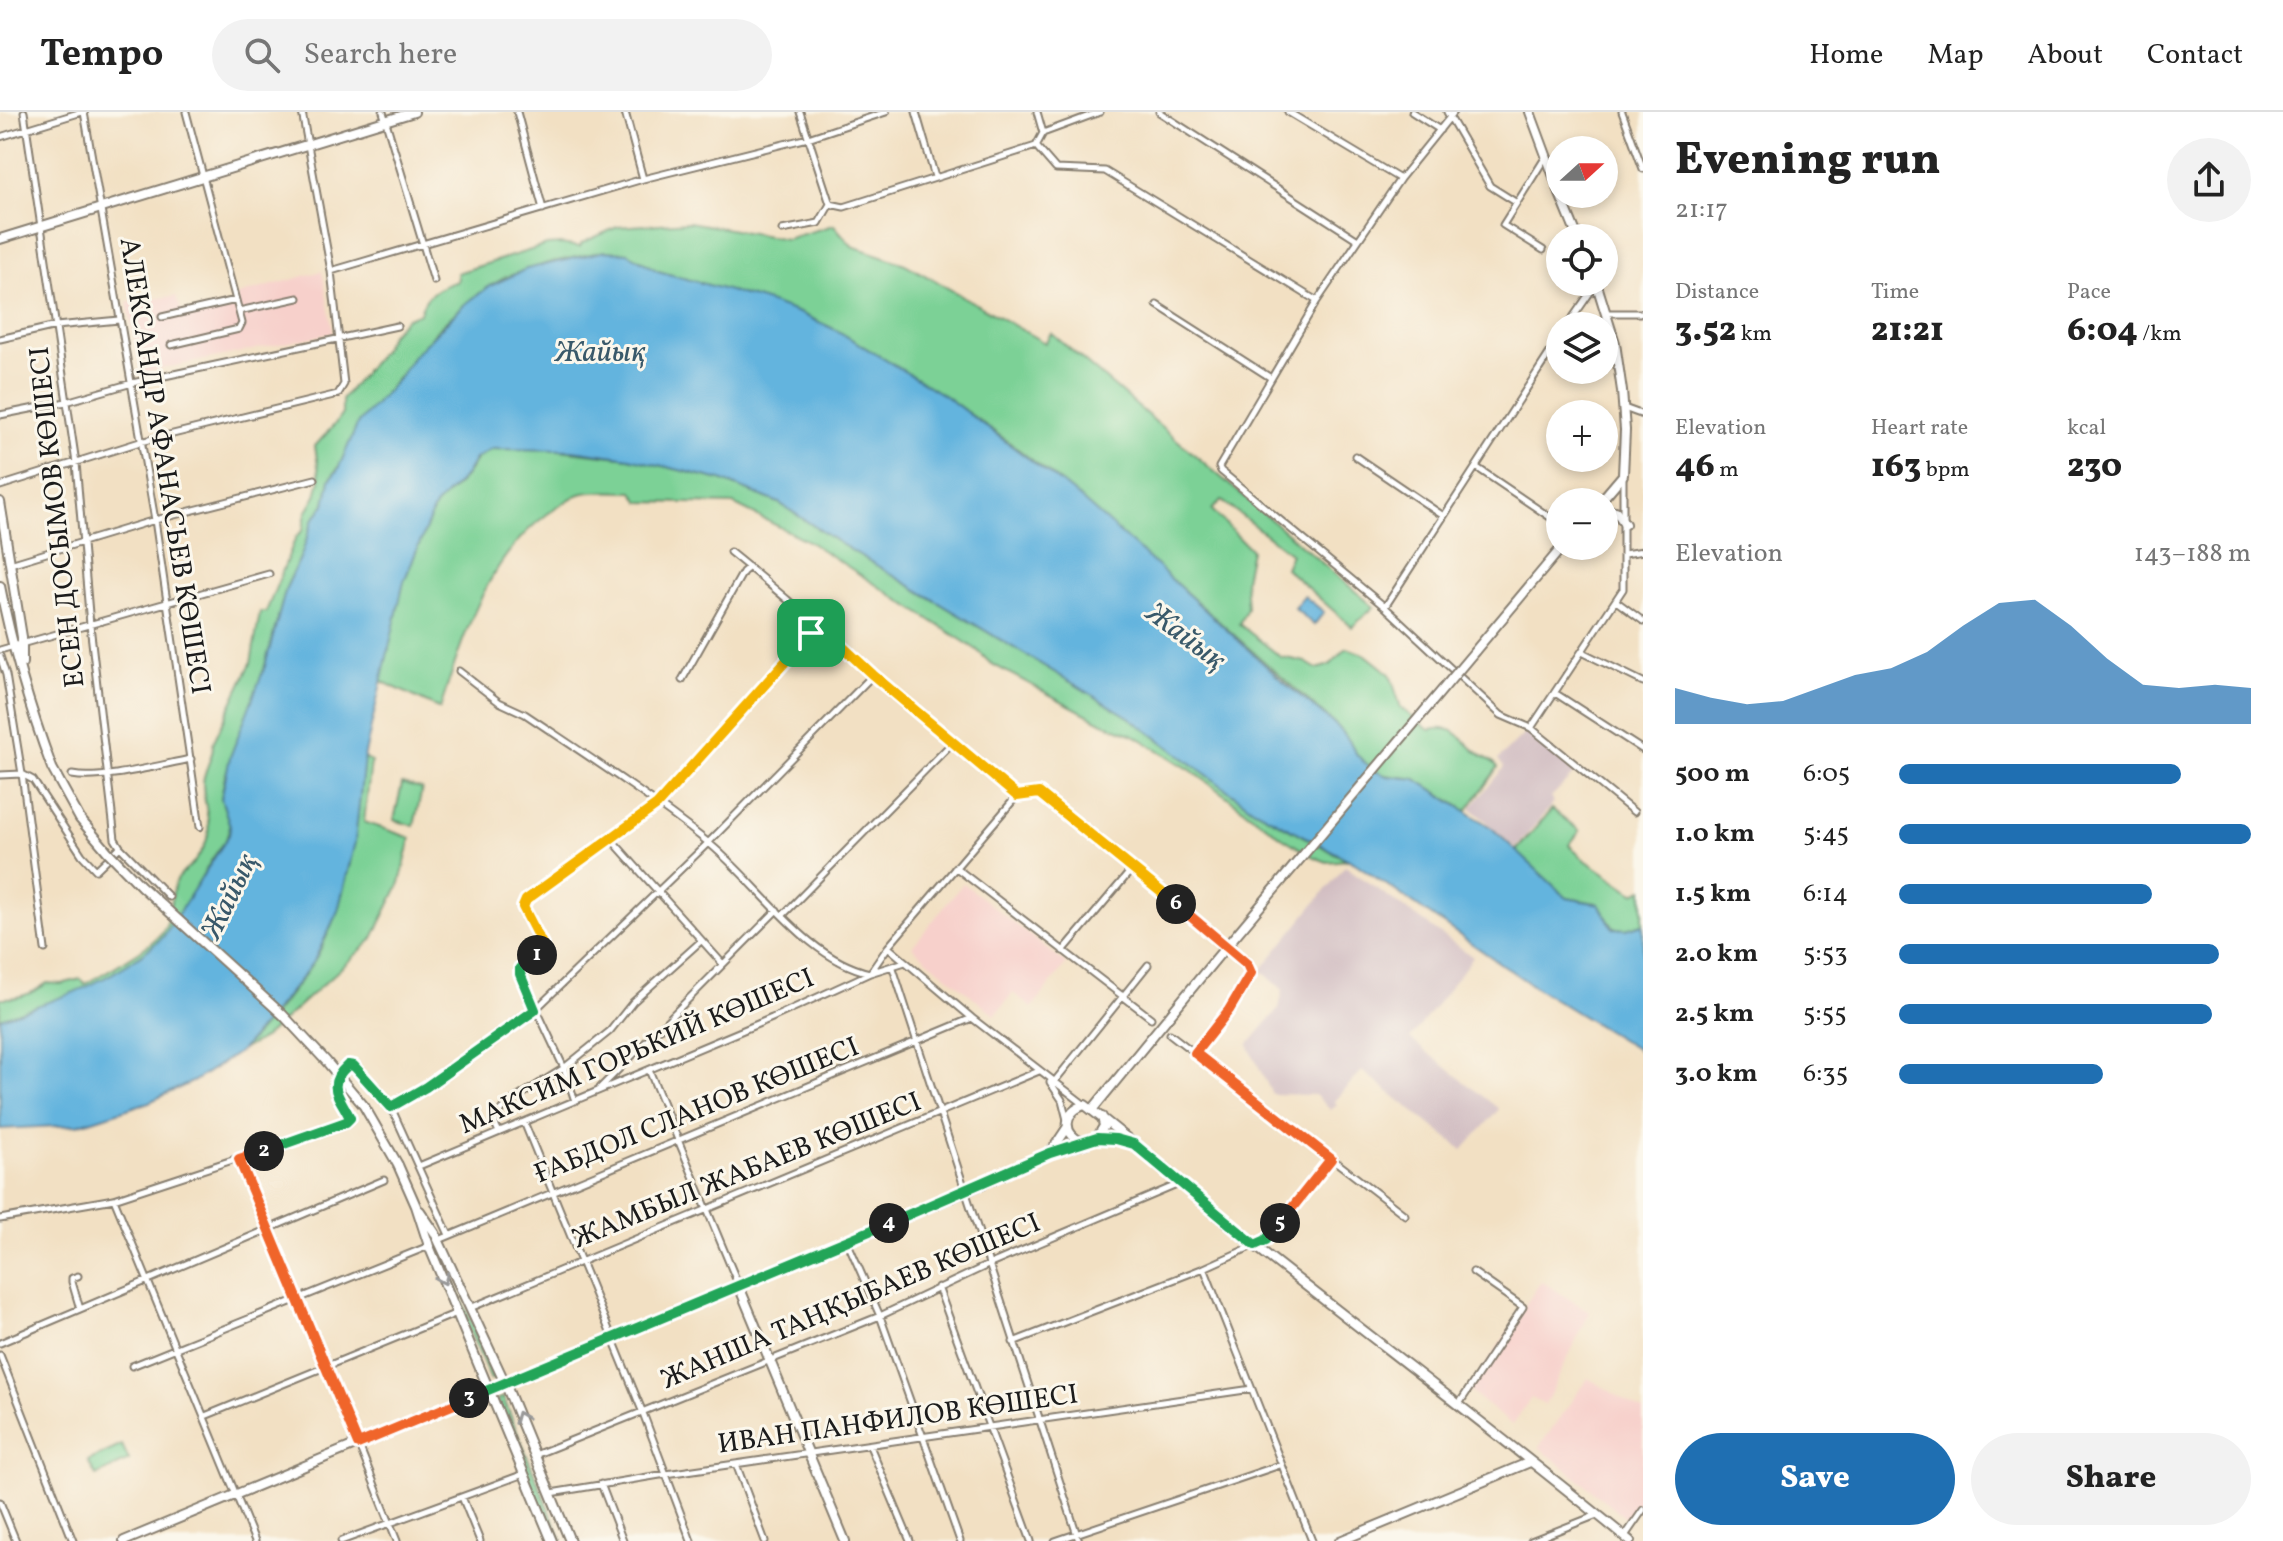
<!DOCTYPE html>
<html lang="en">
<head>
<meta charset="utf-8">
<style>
	body { margin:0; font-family:Vollkorn,serif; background:#f2f2f2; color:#222; height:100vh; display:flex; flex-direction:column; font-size:30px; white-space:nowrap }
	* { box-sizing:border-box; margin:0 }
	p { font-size:26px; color:#767676 }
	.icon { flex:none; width:44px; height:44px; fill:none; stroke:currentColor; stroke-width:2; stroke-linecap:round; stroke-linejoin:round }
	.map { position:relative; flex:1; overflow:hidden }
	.details { display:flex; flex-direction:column; background:#fff; width:640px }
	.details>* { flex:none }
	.needle { width:52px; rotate:69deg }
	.buttons { position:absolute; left:1546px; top:24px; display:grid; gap:16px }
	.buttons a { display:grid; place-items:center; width:72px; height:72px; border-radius:50%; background:#fff; box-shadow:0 4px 12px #0003; font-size:40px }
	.pin { position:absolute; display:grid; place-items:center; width:68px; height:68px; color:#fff; margin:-34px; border-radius:16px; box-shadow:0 4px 12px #0006 }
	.km { position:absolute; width:40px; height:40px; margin:-20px; border-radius:50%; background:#222; color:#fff; font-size:22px; line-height:40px; text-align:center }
	.round { display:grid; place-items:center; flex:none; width:84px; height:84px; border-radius:42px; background:#f2f2f2 }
	.head { display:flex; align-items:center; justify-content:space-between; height:136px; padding:0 32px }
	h1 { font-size:44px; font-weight:800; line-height:60px }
	.figures { display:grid; grid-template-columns:repeat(3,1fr); gap:12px; height:136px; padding:8px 32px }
	.figures div { display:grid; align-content:center }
	.figures b { font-size:34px; font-weight:800 }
	.figures small { font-size:22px; font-weight:400 }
	.figures p { font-size:22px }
	.chart { height:224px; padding:16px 32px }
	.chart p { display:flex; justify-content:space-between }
	.chart svg { width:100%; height:144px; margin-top:8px; fill:#1f6fb2; opacity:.7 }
	.button { display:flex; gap:16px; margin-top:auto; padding:16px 32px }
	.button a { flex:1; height:92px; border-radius:48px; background:#1f6fb2; color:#fff; font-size:32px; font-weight:800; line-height:92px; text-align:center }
	.button a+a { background:#f2f2f2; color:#222 }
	ul { padding:0 32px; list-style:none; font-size:26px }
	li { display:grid; grid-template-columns:128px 96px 1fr; align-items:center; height:60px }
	li i { height:20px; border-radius:10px; background:#1f6fb2 }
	header { display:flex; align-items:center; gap:48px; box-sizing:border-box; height:112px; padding:0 40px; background:#fff; border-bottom:2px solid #e0e0e0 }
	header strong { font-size:38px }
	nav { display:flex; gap:44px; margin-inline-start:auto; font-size:28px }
	.search { width:560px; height:72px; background:#f2f2f2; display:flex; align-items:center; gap:20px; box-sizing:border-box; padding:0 28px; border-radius:44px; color:#767676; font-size:30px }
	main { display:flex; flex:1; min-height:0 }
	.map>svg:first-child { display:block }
	.built { fill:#f7d0cb }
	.industrial { fill:#d2bec2 }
	.green { fill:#7bd196; stroke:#4c7659; stroke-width:2 }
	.water { fill:#64b4de; stroke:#40687d; stroke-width:2 }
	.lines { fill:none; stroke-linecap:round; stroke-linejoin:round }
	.street-casing { stroke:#877e70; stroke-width:9 }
	.secondary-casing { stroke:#877e70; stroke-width:12 }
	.primary-casing { stroke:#877e70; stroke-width:12 }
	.street { stroke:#fff; stroke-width:5 }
	.secondary { stroke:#fff; stroke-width:8 }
	.primary { stroke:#fff; stroke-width:8 }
	.secondary-bridge-casing { stroke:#877e70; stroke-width:12; stroke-linecap:butt }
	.primary-bridge-casing { stroke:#877e70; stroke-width:12; stroke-linecap:butt }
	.secondary-bridge { stroke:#fff; stroke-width:8 }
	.primary-bridge { stroke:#fff; stroke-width:8 }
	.oneway { stroke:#999 }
	.split-1-casing { stroke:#fff; stroke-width:16 }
	.split-2-casing { stroke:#fff; stroke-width:16 }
	.split-3-casing { stroke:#fff; stroke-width:16 }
	.split-4-casing { stroke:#fff; stroke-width:16 }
	.split-5-casing { stroke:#fff; stroke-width:16 }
	.split-6-casing { stroke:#fff; stroke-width:16 }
	.split-7-casing { stroke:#fff; stroke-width:16 }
	.split-1 { stroke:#f5b400; stroke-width:10 }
	.split-2 { stroke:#22a559; stroke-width:10 }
	.split-3 { stroke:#f0652b; stroke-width:10 }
	.split-4 { stroke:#22a559; stroke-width:10 }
	.split-5 { stroke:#22a559; stroke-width:10 }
	.split-6 { stroke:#f0652b; stroke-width:10 }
	.split-7 { stroke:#f5b400; stroke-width:10 }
	.labels { text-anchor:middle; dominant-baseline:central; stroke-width:6; stroke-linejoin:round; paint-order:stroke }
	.street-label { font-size:28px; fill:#1c1c1c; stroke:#fbf7ec }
	.water-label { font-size:30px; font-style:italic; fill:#39596a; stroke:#fbf7ec }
</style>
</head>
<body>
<header>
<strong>Tempo</strong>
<div class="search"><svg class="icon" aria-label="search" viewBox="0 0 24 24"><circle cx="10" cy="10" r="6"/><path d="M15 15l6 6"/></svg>Search here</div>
<nav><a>Home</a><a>Map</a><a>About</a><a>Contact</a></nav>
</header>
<main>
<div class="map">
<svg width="1643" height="1429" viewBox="0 0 1643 1429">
	<rect width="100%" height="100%" fill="#fbf7ec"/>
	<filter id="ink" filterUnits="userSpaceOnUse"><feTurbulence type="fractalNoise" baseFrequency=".0125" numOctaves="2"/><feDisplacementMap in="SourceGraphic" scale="16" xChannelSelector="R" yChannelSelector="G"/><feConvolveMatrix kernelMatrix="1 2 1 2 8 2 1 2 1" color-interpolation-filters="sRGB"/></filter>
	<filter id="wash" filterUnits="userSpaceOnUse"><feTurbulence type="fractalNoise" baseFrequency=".006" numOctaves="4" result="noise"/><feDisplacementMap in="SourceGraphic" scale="32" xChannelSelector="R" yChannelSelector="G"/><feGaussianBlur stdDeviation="1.8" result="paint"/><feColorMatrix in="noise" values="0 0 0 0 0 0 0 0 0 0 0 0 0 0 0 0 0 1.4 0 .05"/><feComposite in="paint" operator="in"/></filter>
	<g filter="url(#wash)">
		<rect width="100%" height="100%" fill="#f2e0c3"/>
		<!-- built -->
		<path class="built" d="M322 159 333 221 141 261 127 190 176 184 182 201 238 192V183Z
			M963 771 1066 852 1032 896 1013 881 995 903 912 835Z
			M1541 1169 1590 1200 1545 1293 1531 1286 1512 1313 1469 1279Z
			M1588 1266 1643 1299V1382L1628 1408 1539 1335Z"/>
		<!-- industrial -->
		<path class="industrial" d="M1527 619 1576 660 1551 685 1554 690 1516 736 1471 696 1504 655 1498 648Z
			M1345 754 1473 845 1410 927 1499 997 1463 1038 1362 959 1334 989 1337 992 1331 998 1315 983 1272 982 1248 933 1279 896 1283 878 1261 858Z"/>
		<!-- green -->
		<path class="green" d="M689 110 786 127 834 113 852 134 905 152 1045 231 1051 221 1374 495 1352 515 1285 456 1291 442 1221 388 1212 398 1251 438 1245 467 1247 496 1239 512 1281 545 1305 550 1317 557 1330 553 1347 536 1366 543 1390 562 1401 596 1429 618C1458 612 1458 626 1478 641 1485 647 1492 647 1498 655L1467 699 1416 667 1377 662 1357 643 1350 630 1338 615 1073 380 1014 334 945 284 836 218 799 201 658 159 628 141 605 139 548 151 506 165 490 174 465 192 438 217 388 277 330 368 325 392 313 408 301 444 286 476 265 554 225 664 221 686 230 714 226 728C201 758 188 797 163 826 122 872 56 889 0 906V886C19 887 32 882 47 871L61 872 81 867 85 872C104 861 150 836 162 820 173 806 169 787 175 772 178 763 189 756 195 749 219 719 204 703 203 672 203 658 214 646 213 631L251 551 260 500H266L296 425 303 418 306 401 316 384 320 368 315 334 335 312 342 302V287L381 240 391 222 405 207 420 201C425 181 439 175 458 169L457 161 547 133 560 132 580 135 582 131 617 115Z
			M541 336 630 346 721 368 779 391 841 432 1129 605 1253 697 1347 748 1327 750 1314 745 1283 726 1192 659 1134 623 1103 611 990 551 977 538 808 429 733 392 640 390 633 380C618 380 600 378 584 381 575 382 566 390 558 395 488 438 464 523 440 597L381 569 404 469 435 394 464 366 479 343 492 337Z
			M364 646 371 650 364 710 411 726 400 771 372 828 265 925 242 938C267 909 295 880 315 847 351 785 357 715 364 646Z
			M402 672 422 677 414 714 394 708Z
			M1552 697 1580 719 1569 733 1581 745 1634 781 1643 777V812L1626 817 1614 816 1596 791 1567 786 1515 740Z
			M454 1169 496 1266 491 1268 448 1171Z
			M503 1285 562 1429H555L497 1287Z
			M122 1333 129 1348 96 1364 88 1349Z"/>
		<!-- water -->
		<path class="water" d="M605 139 628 141 658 159 762 188 799 201 836 218 945 284 1073 380 1145 443 1287 573 1338 615 1350 630 1357 643 1372 658 1387 664 1416 667 1492 716 1567 786 1599 792 1613 816 1626 817 1643 812V941L1533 874 1355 751 1253 697 1129 605 841 432 779 391 721 368 629 346 572 338 492 337 475 347 464 365 435 394 404 469 364 646 355 730 338 799 315 847 299 869 242 938 194 969 149 990 77 1013 0 1017V906C63 886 113 870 163 825L229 723 230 714 221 686 230 645 265 554 286 476 301 444 313 408 325 392 330 368 338 357 358 311 398 267 414 243 465 192 490 174 526 157Z
			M1304 484 1324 500 1314 513 1294 496Z"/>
	</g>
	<g filter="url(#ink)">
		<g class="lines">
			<defs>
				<path id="street" d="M24 0 76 351 90 513 115 727 120 735 169 785
					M84 0 155 408 200 715
					M383 0 434 169
					M517 0 543 97
					M625 0 643 67
					M800 0 830 92
					M916 0 935 65
					M1037 0 1043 21
					M1159 0 1358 128
					M1288 0 1400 67
					M1412 0 1440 18
					M1447 0 1490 74 1517 91
					M1454 0 1400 67 1317 189 1219 355 1221 359 1385 495 1501 603 1531 616 1634 700
					M1622 0 1643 57
					M0 25 82 0
					M1036 34 1056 57 1105 59 1317 189
					M782 118 819 111 830 92 844 95 1036 34 1043 21 1100 0
					M1543 138 1503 113 1545 46
					M331 159 643 67 808 26 886 0
					M1157 193 1271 266
					M239 199 298 186
					M1607 201H1643
					M162 205 236 188
					M1567 214 1596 172
					M0 227 56 214 119 208
					M171 233 239 217 242 211 186 0
					M1624 296 1643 303
					M0 303 66 290 132 271 397 214
					M1355 344 1442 403
					M1476 355 1560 412
					M0 374 140 330 338 282 344 272 331 159 302 0
					M730 440C828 519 920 605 1017 684L1039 681 1247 852 1251 861 1249 866 1229 898 1195 941
					M1624 442 1643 439
					M10 452 155 408 315 367
					M1616 489 1643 509
					M1385 495 1560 225
					M0 538 269 462
					M1582 540 1643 570
					M0 544 6 563 22 662 45 837
					M459 559 499 590 525 602C586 643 648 683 705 728 758 769 803 846 870 861L888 835 1017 684
					M682 568 743 460 749 455
					M1555 581 1643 638
					M1531 616 1623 477V364
					M0 663 22 662 33 668 82 743 96 758 120 735
					M72 663C102 669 159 653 191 647
					M612 728 722 851
					M955 755 1151 906
					M783 803 952 631
					M888 835 972 906 1085 993
					M1063 839 1133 756
					M893 856 1079 1429
					M1170 922 1405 1103
					M649 958 738 1172
					M1050 970 1062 988 1067 1008
					M1054 970 1148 853
					M600 976 777 798
					M575 989 564 956 520 862V856L539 841 542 832 523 795 526 788 657 693 819 513
					M391 995 449 1123
					M524 1010 643 1301 691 1429
					M499 1020 495 1012 496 1003 513 988 564 956 610 919 633 890 701 829
					M239 1047 328 1255 397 1429
					M419 1054 772 906 870 861 905 850
					M114 1087 255 1429
					M0 1107 114 1087 339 1013 350 1006 335 976V969L348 953 354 954 391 995 426 975 535 898 708 731 873 563
					M439 1128 972 906
					M847 1129 880 1204 960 1429
					M1204 1156 1312 1429
					M78 1164 72 1166V1170L80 1197
					M938 1175 1031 1429
					M470 1196 1039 959
					M1013 1230 1204 1156 1266 1128 1331 1047
					M0 1231 384 1068
					M0 1243 73 1429
					M132 1254 429 1134
					M1459 1292 1523 1195 1473 1160
					M205 1304 457 1201
					M870 1334 910 1429
					M535 1343 880 1204 988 1153 1179 1072
					M736 1352 765 1429
					M601 1372 623 1429
					M551 1381 666 1362 1252 1277
					M462 1385 480 1429
					M0 1390 16 1429
					M1625 1424 1643 1398
					M341 1429 524 1362
					M1055 1429 1280 1353
					M1531 1429 1597 1403"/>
				<path id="secondary" d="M1530 0 1560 81
					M1560 82 1578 126
					M0 127 414 0
					M1596 170 1615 231 1622 279 1625 318 1623 363 1600 390
					M1604 399H1616L1625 412
					M1475 539 1563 434
					M1092 998 1214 849
					M738 1172 845 1429
					M1340 1429 1530 1350"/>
				<path id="primary" d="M0 390 22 525V551
					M0 474C12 536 30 597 52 656
					M1102 1005 1104 1014 1097 1026 1082 1030C1061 1021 1064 999 1085 993 1145 1038 1200 1090 1258 1136 1382 1234 1508 1329 1630 1429
					M1097 1026 1116 1027 1130 1031
					M1051 1040 1067 1016
					M398 1053 416 1094 429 1134 552 1429
					M420 1099 435 1121 505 1271 570 1429
					M124 1429 964 1080 1050 1041 1086 1031"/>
			</defs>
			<!-- street casing -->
			<use href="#street" class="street-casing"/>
			<!-- secondary casing -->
			<use href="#secondary" class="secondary-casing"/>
			<!-- primary casing -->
			<use href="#primary" class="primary-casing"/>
			<!-- street -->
			<use href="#street" class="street"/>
			<!-- secondary -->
			<use href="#secondary" class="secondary"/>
			<!-- primary -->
			<use href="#primary" class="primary"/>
			<defs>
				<path id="secondary-bridge" d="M1214 849 1475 539"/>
				<path id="primary-bridge" d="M52 656 80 707 108 740 141 774 283 903 326 949 364 994 398 1053"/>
			</defs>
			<!-- secondary-bridge casing -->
			<use href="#secondary-bridge" class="secondary-bridge-casing"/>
			<!-- primary-bridge casing -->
			<use href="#primary-bridge" class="primary-bridge-casing"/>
			<!-- secondary-bridge -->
			<use href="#secondary-bridge" class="secondary-bridge"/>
			<!-- primary-bridge -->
			<use href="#primary-bridge" class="primary-bridge"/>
		</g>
		<!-- one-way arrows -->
		<defs><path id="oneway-chevron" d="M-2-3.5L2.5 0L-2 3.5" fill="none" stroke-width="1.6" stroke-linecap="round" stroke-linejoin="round" transform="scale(2)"/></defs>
		<g class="oneway">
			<use href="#oneway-chevron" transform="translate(443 1167) rotate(67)"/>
			<use href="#oneway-chevron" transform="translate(520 1305) rotate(-112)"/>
		</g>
	</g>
	<g class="lines" filter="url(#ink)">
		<defs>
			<path id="split-1" d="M537 843 542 832 523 795 526 788 657 693 811 521"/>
			<path id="split-2" d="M264 1039 346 1010 350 1006C339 983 325 974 348 953L354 954 391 995 426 975 535 898 520 862V856L537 843"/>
			<path id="split-3" d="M264 1039 239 1047 358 1332 469 1286"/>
			<path id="split-4" d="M469 1286 889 1111"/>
			<path id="split-5" d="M889 1111 1050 1041 1097 1026 1116 1027 1134 1032 1255 1133 1266 1128 1280 1111"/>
			<path id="split-6" d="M1176 792 1247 852 1251 861 1229 898 1195 941 1331 1047 1280 1111"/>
			<path id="split-7" d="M811 521 819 513 873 563 1017 684 1039 681 1176 792"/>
		</defs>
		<!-- split-1 casing -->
		<use href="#split-1" class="split-1-casing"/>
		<!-- split-2 casing -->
		<use href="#split-2" class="split-2-casing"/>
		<!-- split-3 casing -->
		<use href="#split-3" class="split-3-casing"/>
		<!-- split-4 casing -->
		<use href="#split-4" class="split-4-casing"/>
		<!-- split-5 casing -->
		<use href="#split-5" class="split-5-casing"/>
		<!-- split-6 casing -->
		<use href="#split-6" class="split-6-casing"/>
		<!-- split-7 casing -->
		<use href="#split-7" class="split-7-casing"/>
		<!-- split-1 -->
		<use href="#split-1" class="split-1"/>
		<!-- split-2 -->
		<use href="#split-2" class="split-2"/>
		<!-- split-3 -->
		<use href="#split-3" class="split-3"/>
		<!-- split-4 -->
		<use href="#split-4" class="split-4"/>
		<!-- split-5 -->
		<use href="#split-5" class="split-5"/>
		<!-- split-6 -->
		<use href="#split-6" class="split-6"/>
		<!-- split-7 -->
		<use href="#split-7" class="split-7"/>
	</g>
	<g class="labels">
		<!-- street labels -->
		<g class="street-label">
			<text transform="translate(164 354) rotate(81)">АЛЕКСАНДР АФАНАСЬЕВ КӨШЕСІ</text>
			<text transform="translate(58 405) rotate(-96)">ЕСЕН ДОСЫМОВ КӨШЕСІ</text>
			<text transform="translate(637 940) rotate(-23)">МАКСИМ ГОРЬКИЙ КӨШЕСІ</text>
			<text transform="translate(697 999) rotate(-22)">ҒАБДОЛ СЛАНОВ КӨШЕСІ</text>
			<text transform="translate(747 1059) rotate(-22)">ЖАМБЫЛ ЖАБАЕВ КӨШЕСІ</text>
			<text transform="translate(851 1190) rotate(-23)">ЖАНША ТАҢҚЫБАЕВ КӨШЕСІ</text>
			<text transform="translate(898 1308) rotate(-8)">ИВАН ПАНФИЛОВ КӨШЕСІ</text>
		</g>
		<!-- water labels -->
		<g class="water-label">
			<text x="600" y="241">Жайық</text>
			<text transform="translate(1185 525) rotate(37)">Жайық</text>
			<text transform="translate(230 785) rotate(-64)">Жайық</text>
		</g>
	</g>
</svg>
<div class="buttons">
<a><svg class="needle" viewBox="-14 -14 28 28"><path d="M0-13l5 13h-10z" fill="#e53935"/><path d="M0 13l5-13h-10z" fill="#767676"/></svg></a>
<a><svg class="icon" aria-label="locate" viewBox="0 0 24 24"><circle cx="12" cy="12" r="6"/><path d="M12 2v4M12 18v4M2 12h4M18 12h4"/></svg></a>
<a><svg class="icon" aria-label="layers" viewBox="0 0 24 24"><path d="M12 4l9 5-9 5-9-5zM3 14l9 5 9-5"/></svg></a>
<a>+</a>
<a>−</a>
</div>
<div class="pin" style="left:811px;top:521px;background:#1e9e55"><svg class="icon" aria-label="arrive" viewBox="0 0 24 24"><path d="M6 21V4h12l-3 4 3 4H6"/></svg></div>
<b class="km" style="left:537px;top:843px">1</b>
<b class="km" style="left:264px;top:1039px">2</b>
<b class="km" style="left:469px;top:1286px">3</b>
<b class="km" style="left:889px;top:1111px">4</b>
<b class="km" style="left:1280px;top:1111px">5</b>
<b class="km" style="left:1176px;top:792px">6</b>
</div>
<section class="details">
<div class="head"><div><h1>Evening run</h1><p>21:17</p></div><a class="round"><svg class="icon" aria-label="share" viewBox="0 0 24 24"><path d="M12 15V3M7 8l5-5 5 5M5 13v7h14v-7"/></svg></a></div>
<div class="figures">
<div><p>Distance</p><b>3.52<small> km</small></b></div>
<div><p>Time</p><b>21:21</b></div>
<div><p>Pace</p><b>6:04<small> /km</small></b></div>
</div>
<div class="figures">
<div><p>Elevation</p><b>46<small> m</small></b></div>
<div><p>Heart rate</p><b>163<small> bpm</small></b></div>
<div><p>kcal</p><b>230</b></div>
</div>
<div class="chart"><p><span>Elevation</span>143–188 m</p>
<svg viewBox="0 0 160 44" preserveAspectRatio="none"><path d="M0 44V33L10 36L20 38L30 37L40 33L50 29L60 27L70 22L80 14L90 7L100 6L110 14L120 24L130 32L140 33L150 32L160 33V44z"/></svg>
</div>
<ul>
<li><b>500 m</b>6:05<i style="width:80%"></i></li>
<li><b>1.0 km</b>5:45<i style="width:100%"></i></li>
<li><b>1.5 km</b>6:14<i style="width:72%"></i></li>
<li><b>2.0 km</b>5:53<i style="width:91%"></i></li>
<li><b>2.5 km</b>5:55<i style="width:89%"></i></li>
<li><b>3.0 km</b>6:35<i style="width:58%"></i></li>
</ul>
<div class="button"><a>Save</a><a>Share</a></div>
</section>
</main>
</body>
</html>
